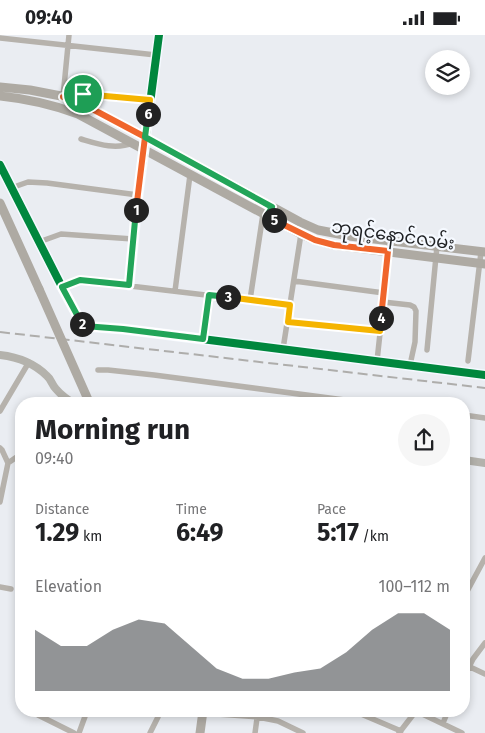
<!DOCTYPE html>
<html lang="en">
<head>
<meta charset="utf-8">
<style>
	body { margin:0; font-family:"Fira Sans","Noto Sans Myanmar",sans-serif; background:#f6f6f6; color:#202124; height:100vh; display:flex; flex-direction:column; font-size:19px; white-space:nowrap }
	* { box-sizing:border-box; margin:0 }
	p { font-size:16px; color:#757577 }
	.icon { flex:none; width:28px; height:28px; fill:none; stroke:currentColor; stroke-width:2; stroke-linecap:round; stroke-linejoin:round }
	.map { position:relative; flex:1; overflow:hidden }
	.side { position:absolute; left:15px; top:362px; width:455px; height:320px; display:flex; flex-direction:column; background:#fff; border-radius:20px; box-shadow:0 2px 8px #0003 }
	.side>* { flex:none }
	.buttons { position:absolute; left:425px; top:15px; display:grid; gap:10px }
	.buttons a { display:grid; place-items:center; width:45px; height:45px; border-radius:50%; background:#fff; box-shadow:0 2px 8px #0003; font-size:25px }
	.pin { position:absolute; display:grid; place-items:center; width:42px; height:42px; color:#fff; margin:-21px; border:2px solid #fff; border-radius:50%; box-shadow:0 1px 5px #0007 }
	.km { position:absolute; width:25px; height:25px; margin:-12px; border-radius:50%; background:#222; color:#fff; font-size:14px; line-height:25px; text-align:center }
	.round { display:grid; place-items:center; flex:none; width:52px; height:52px; border-radius:26px; background:#f6f6f6 }
	.overview { display:flex; align-items:center; justify-content:space-between; height:85px; padding:0 20px }
	h1 { font-size:28px; font-weight:700; line-height:38px }
	.metrics { display:grid; grid-template-columns:repeat(3,1fr); gap:8px; height:85px; padding:5px 20px }
	.metrics div { display:grid; align-content:center }
	.metrics b { font-size:25px; font-weight:700 }
	.metrics small { font-size:14px; font-weight:400 }
	.metrics p { font-size:14px }
	.chart { height:140px; padding:10px 20px }
	.chart p { display:flex; justify-content:space-between }
	.chart svg { width:100%; height:90px; margin-top:5px; fill:#65686b; opacity:.7 }
	.status { display:flex; justify-content:space-between; align-items:center; height:35px; padding:0 25px; background:#fff; direction:ltr }
	.status svg { height:14px; fill:currentColor }
	.map>svg:first-child { display:block }
	.lines { fill:none; stroke-linecap:round; stroke-linejoin:round }
	.minor { stroke:#b6b2ac; stroke-width:5.5 }
	.secondary { stroke:#b4b2ac; stroke-width:8 }
	.primary { stroke:#aeaaa3; stroke-width:9 }
	.rail { stroke:#aeadab; stroke-width:2; stroke-dasharray:10 5; stroke-linecap:butt }
	.primary-bridge { stroke:#aeaaa3; stroke-width:9 }
	.cycleway-casing { stroke:#f5f9ff; stroke-width:11 }
	.cycleway { stroke:#00873e; stroke-width:8 }
	.split-1-casing { stroke:#fff; stroke-width:10 }
	.split-2-casing { stroke:#fff; stroke-width:10 }
	.split-3-casing { stroke:#fff; stroke-width:10 }
	.split-4-casing { stroke:#fff; stroke-width:10 }
	.split-5-casing { stroke:#fff; stroke-width:10 }
	.split-6-casing { stroke:#fff; stroke-width:10 }
	.split-7-casing { stroke:#fff; stroke-width:10 }
	.split-1 { stroke:#f0652b; stroke-width:6 }
	.split-2 { stroke:#22a559; stroke-width:6 }
	.split-3 { stroke:#22a559; stroke-width:6 }
	.split-4 { stroke:#f5b400; stroke-width:6 }
	.split-5 { stroke:#f0652b; stroke-width:6 }
	.split-6 { stroke:#22a559; stroke-width:6 }
	.split-7 { stroke:#f5b400; stroke-width:6 }
	.labels { text-anchor:middle; dominant-baseline:central; stroke-width:4.5; stroke-linejoin:round; paint-order:stroke }
	.street-label { font-size:18px; fill:#1e2023; stroke:#f5f9ff }
</style>
</head>
<body>
<div class="status"><b>09:40</b><svg viewBox="0 0 49 12"><path d="M0 12V9h3v3zM5 12V6h3v6zM10 12V3h3v9zM15 12V0h3v12zM26 1h20v11H26zM47 4h2v5h-2z"/></svg></div>
<div class="map">
<svg width="485" height="698" viewBox="0 0 485 698">
	<rect width="100%" height="100%" fill="#eaedf2"/>
	<g class="lines">
		<!-- minor -->
		<path class="minor" d="M69 0 63 62 83 59 150 65
			M0 3 156 20
			M81 104C98 109 115 115 133 108
			M0 130 62 252 83 291 123 294 485 340
			M11 153 28 147 47 148 138 160
			M39 207 61 199 133 204
			M294 246 384 258
			M129 250 138 160 159 0
			M62 252 80 245 290 270
			M175 256 190 140
			M250 265 263 179
			M383 267 410 270 414 272 416 276 415 307 410 330
			M288 287 380 297
			M203 304 209 260
			M283 314 301 199
			M427 315 437 211
			M377 326 390 206
			M468 326 481 217
			M98 335H108L154 340 375 369
			M57 369 62 360
			M0 376 29 327
			M464 380 485 383
			M0 413 2 415 8 428
			M8 428 21 419
			M0 467 8 428
			M0 552 11 554
			M464 562 485 523
			M468 631 485 639
			M464 642 473 624 485 608
			M354 676 401 696
			M416 676 462 698
			M203 678 258 682 278 686 303 698
			M38 680 74 698
			M443 688 448 676
			M79 698 87 676
			M150 698 158 682 159 676
			M255 698 258 676
			M399 698 416 676"/>
		<!-- secondary -->
		<path class="secondary" d="M0 320C18 322 34 328 47 341 51 344 52 350 56 354 61 360 68 365 75 369
			M464 425 485 428"/>
		<!-- primary -->
		<path class="primary" d="M0 52 30 55 61 61 81 68 145 102 300 187 318 195 349 201 485 217
			M0 61C29 64 51 69 78 79L301 199 315 205 333 210 485 229
			M0 168 39 254
			M200 698 203 676"/>
		<!-- rail -->
		<path class="rail" d="M0 297 485 353"/>
		<!-- primary-bridge -->
		<path class="primary-bridge" d="M39 254 90 369"/>
		<defs>
			<path id="cycleway" d="M0 130 62 252 83 291 123 294 485 340
				M129 250 138 160 159 0"/>
		</defs>
		<!-- cycleway casing -->
		<use href="#cycleway" class="cycleway-casing"/>
		<!-- cycleway -->
		<use href="#cycleway" class="cycleway"/>
	</g>
	<g class="lines">
		<defs>
			<path id="split-1" d="M83 59 63 62 81 68 145 102 136 175"/>
			<path id="split-2" d="M82 289 62 252 80 245 129 250 136 175"/>
			<path id="split-3" d="M82 289 84 291 123 294 203 304 209 260 228 262"/>
			<path id="split-4" d="M228 262 290 270 288 287 380 296 381 283"/>
			<path id="split-5" d="M274 185 315 205 334 210 388 216 381 283"/>
			<path id="split-6" d="M148 79 145 102 272 172 267 181 274 185"/>
			<path id="split-7" d="M83 59 150 65 148 79"/>
		</defs>
		<!-- split-1 casing -->
		<use href="#split-1" class="split-1-casing"/>
		<!-- split-2 casing -->
		<use href="#split-2" class="split-2-casing"/>
		<!-- split-3 casing -->
		<use href="#split-3" class="split-3-casing"/>
		<!-- split-4 casing -->
		<use href="#split-4" class="split-4-casing"/>
		<!-- split-5 casing -->
		<use href="#split-5" class="split-5-casing"/>
		<!-- split-6 casing -->
		<use href="#split-6" class="split-6-casing"/>
		<!-- split-7 casing -->
		<use href="#split-7" class="split-7-casing"/>
		<!-- split-1 -->
		<use href="#split-1" class="split-1"/>
		<!-- split-2 -->
		<use href="#split-2" class="split-2"/>
		<!-- split-3 -->
		<use href="#split-3" class="split-3"/>
		<!-- split-4 -->
		<use href="#split-4" class="split-4"/>
		<!-- split-5 -->
		<use href="#split-5" class="split-5"/>
		<!-- split-6 -->
		<use href="#split-6" class="split-6"/>
		<!-- split-7 -->
		<use href="#split-7" class="split-7"/>
	</g>
	<g class="labels">
		<!-- street labels -->
		<g class="street-label">
			<text transform="translate(393 200) rotate(8)">ဘုရင့်နောင်လမ်း</text>
		</g>
	</g>
</svg>
<div class="buttons">
<a><svg class="icon" aria-label="layers" viewBox="0 0 24 24"><path d="M12 4l9 5-9 5-9-5zM3 14l9 5 9-5"/></svg></a>
</div>
<div class="pin" style="left:83px;top:59px;background:#1e9e55"><svg class="icon" aria-label="arrive" viewBox="0 0 24 24"><path d="M6 21V4h12l-3 4 3 4H6"/></svg></div>
<b class="km" style="left:136px;top:175px">1</b>
<b class="km" style="left:82px;top:289px">2</b>
<b class="km" style="left:228px;top:262px">3</b>
<b class="km" style="left:381px;top:283px">4</b>
<b class="km" style="left:274px;top:185px">5</b>
<b class="km" style="left:148px;top:79px">6</b>
<section class="side">
<div class="overview"><div><h1>Morning run</h1><p>09:40</p></div><a class="round"><svg class="icon" aria-label="share" viewBox="0 0 24 24"><path d="M12 15V3M7 8l5-5 5 5M5 13v7h14v-7"/></svg></a></div>
<div class="metrics">
<div><p>Distance</p><b>1.29<small> km</small></b></div>
<div><p>Time</p><b>6:49</b></div>
<div><p>Pace</p><b>5:17<small> /km</small></b></div>
</div>
<div class="chart"><p><span>Elevation</span>100–112 m</p>
<svg viewBox="0 0 160 44" preserveAspectRatio="none"><path d="M0 44V14L10 22L20 22L30 14L40 9L50 11L60 22L70 33L80 38L90 38L100 35L110 33L120 25L130 14L140 6L150 6L160 14V44z"/></svg>
</div>
</section>
</div>
</body>
</html>
